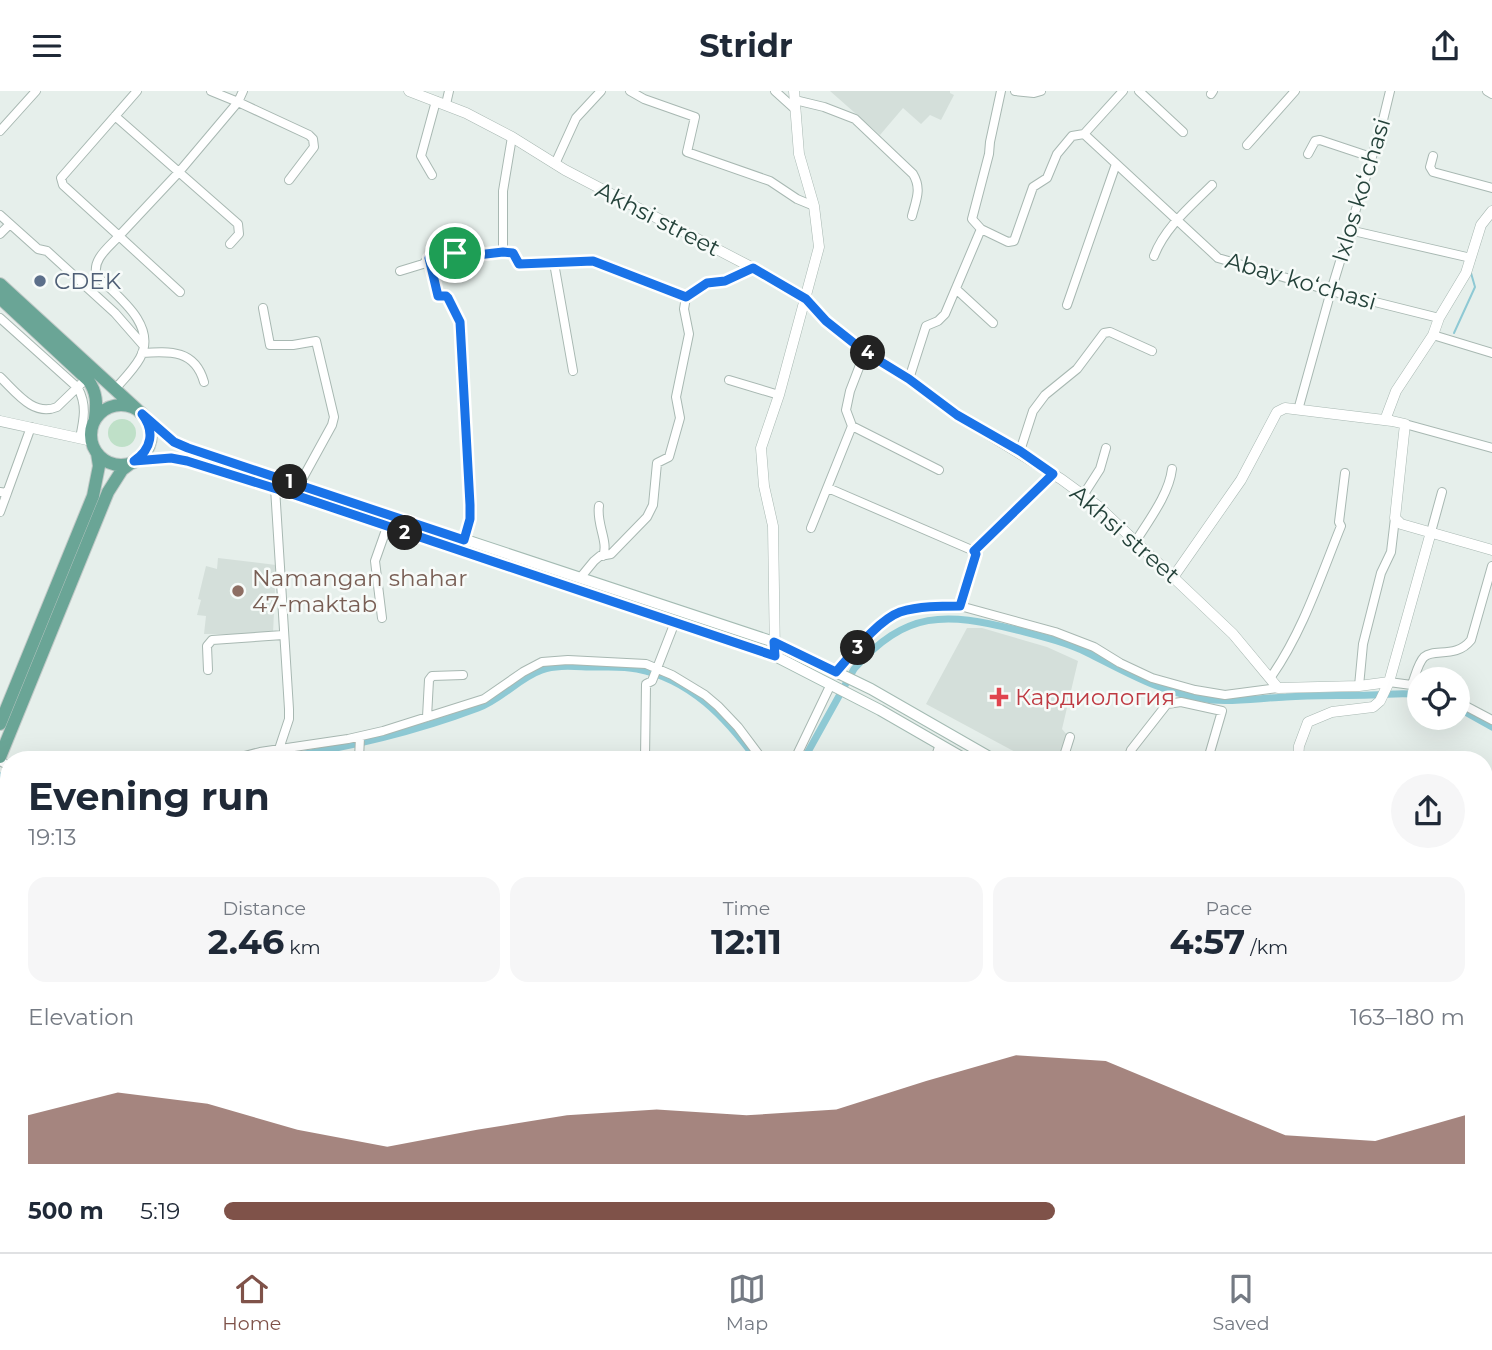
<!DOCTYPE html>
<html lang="en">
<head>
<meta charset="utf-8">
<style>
	body { margin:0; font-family:Montserrat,sans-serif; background:#f6f6f7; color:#1f2937; height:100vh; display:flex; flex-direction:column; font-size:26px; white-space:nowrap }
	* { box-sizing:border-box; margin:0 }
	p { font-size:23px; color:#747a83 }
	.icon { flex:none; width:38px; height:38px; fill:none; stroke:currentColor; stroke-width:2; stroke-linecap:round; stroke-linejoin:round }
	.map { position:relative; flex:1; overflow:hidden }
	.details { position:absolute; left:0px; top:660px; width:1493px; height:502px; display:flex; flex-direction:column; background:#fff; border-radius:28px 28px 0 0; box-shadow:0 7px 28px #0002 }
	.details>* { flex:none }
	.buttons { position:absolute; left:1407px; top:576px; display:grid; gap:14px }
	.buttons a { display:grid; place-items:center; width:63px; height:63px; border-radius:50%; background:#fff; box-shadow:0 7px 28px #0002; font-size:35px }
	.pin { position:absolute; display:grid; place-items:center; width:60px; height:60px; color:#fff; margin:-30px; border:4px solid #fff; border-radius:50%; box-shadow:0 2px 7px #0007 }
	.km { position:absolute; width:35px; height:35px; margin:-18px; border-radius:50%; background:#222; color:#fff; font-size:19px; line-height:35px; text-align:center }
	.round { display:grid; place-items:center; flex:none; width:74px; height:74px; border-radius:37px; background:#f6f6f7 }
	.headline { display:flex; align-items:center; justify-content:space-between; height:119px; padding:0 28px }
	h1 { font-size:38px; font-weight:700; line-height:52px }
	.figures { display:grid; grid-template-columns:repeat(3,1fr); gap:10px; height:119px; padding:7px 28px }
	.figures div { display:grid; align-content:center; border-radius:18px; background:#f6f6f7; text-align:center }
	.figures b { font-size:35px; font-weight:700 }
	.figures small { font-size:19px; font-weight:400 }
	.figures p { font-size:19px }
	.chart { height:196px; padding:14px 28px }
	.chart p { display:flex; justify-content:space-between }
	.chart svg { width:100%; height:126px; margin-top:7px; fill:#7f5249; opacity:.7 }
	ul { padding:0 28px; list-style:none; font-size:23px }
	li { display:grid; grid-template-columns:112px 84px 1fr; align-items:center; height:52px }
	li i { height:18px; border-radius:9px; background:#7f5249 }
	header { display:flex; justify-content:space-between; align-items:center; height:91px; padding:0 28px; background:#fff; font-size:32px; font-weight:700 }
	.tab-bar { display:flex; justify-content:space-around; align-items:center; height:98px; border-top:2px solid #e0e1e3; background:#fff; font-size:19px; color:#747a83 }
	.tab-bar a { display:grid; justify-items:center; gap:4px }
	.tab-bar .selected { color:#7f5249 }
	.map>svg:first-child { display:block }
	.built { fill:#d4dfda }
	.green { fill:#bfe0c8 }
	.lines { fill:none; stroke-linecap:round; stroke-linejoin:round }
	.stream { stroke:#8ec9d4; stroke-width:2 }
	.canal { stroke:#8ec9d4; stroke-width:7 }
	.minor-casing { stroke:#a8b8b2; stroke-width:10 }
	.tertiary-casing { stroke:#a8b8b2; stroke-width:11 }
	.secondary-casing { stroke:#a4bbb3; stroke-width:12 }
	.primary-casing { stroke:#c2cac8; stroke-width:14 }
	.minor { stroke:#fff; stroke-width:8 }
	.tertiary { stroke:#fff; stroke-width:10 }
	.secondary { stroke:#fff; stroke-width:10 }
	.primary { stroke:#6aa596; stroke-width:12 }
	.route-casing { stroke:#fff; stroke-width:14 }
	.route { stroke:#1a73e8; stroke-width:9 }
	.service-dot { fill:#5c6f8a; stroke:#f7fbf9; stroke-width:2.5 }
	.education-dot { fill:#8d6e63; stroke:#f7fbf9; stroke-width:2.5 }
	.health-dot { fill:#e0444e; stroke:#f7fbf9; stroke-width:2.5 }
	.labels { text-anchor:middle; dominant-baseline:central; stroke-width:5; stroke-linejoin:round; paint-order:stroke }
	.street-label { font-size:23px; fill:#24423a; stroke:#f7fbf9 }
	.service-label { font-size:23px; fill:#4e5e75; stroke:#f7fbf9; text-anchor:start }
	.education-label { font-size:23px; fill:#785e54; stroke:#f7fbf9; text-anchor:start }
	.health-label { font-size:23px; fill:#be3a42; stroke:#f7fbf9; text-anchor:start }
</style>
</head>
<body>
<header><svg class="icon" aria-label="menu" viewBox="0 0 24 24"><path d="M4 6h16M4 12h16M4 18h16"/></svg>Stridr<svg class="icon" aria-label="share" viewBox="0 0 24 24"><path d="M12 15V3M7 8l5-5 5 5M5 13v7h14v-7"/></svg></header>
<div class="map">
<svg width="1492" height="1161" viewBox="0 0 1492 1161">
	<rect width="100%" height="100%" fill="#e6efeb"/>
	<!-- built -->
	<path class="built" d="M830 0H950V2L954 4 941 29 930 24 921 33 903 17 880 44Z
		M218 467 276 474 273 543H204L206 525 197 524 201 509 198 508 206 475 217 478Z
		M967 537H982L1047 556 1078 570 1062 638 1068 645 1062 665 1055 662 1053 668H1028L926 613Z
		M269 1153H385L384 1161H268Z"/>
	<!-- green -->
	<path class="green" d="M108 342a14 14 0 1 1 28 0a14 14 0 1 1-28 0Z"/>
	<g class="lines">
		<!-- stream -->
		<path class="stream" d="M1454 242 1475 196 1471 182"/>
		<!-- canal -->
		<path class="canal" d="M1458 617 1492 636
			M273 668C342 658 412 642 478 617 502 608 519 587 542 579 558 573 578 576 595 576 608 576 623 575 637 578 690 588 726 627 756 668
			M804 668 854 578C906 519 945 521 1017 539 1040 545 1066 551 1088 562 1128 582 1165 604 1212 609 1236 611 1261 607 1286 606 1314 604 1343 605 1371 604 1387 604 1404 601 1419 604
			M0 685 9 690"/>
		<defs>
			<path id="minor" d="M211 0 238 11 243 0
				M630 0 644 8 695 26 687 61 770 90 797 108 814 115
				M775 0 796 19
				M1015 0 1034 2 1041 0
				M1139 0 1183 41
				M1487 0 1492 3
				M1211 3 1213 0
				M795 9 824 16 855 28 913 83C922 98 916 109 912 125
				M446 13 449 0
				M115 25 238 133 239 143 230 153
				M0 40 36 0
				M1084 43 1218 167 1331 200 1439 227
				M1084 43 1123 0
				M1247 54 1295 0
				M1308 63 1315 50 1320 49 1371 66
				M1433 65 1430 76 1433 81 1492 97
				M555 73 576 27 601 0
				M432 84 421 65 436 10
				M0 124 38 158 47 160 115 222 143 254
				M981 138 1008 151 1014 150 1033 96 1047 87 1057 63 1072 45 1084 43
				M1349 139 1471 167
				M0 143 10 133
				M503 161 513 162 519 173 593 170 686 206
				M1154 165C1165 136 1191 115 1212 94
				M554 172 573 280
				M400 180 423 173 429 167
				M956 198 993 232
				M180 201 119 145 179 81 238 11 309 44 313 48 314 56 289 89
				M1067 214 1116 73
				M263 217 270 254H293L316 250 334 326 332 334 299 394
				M0 227 78 297C87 314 84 328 80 347
				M1433 244 1492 262
				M142 262C171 260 195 259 204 291
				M0 286C16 301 33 326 57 316L86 288
				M909 288 926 235 938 230 945 223 981 138 972 128 989 63 990 51 1001 0
				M729 289 779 304
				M115 298C124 288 134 278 140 267 158 234 117 205 97 185 91 169 109 156 119 145L63 94 61 87 137 0
				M1298 319 1331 200 1382 33 1390 0
				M1405 333 1492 357
				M852 335 939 379
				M1020 360 1033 320 1045 304 1077 278 1104 242 1110 241 1152 260
				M275 397 289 618V628L279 658
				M828 397 974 460 976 463 960 515
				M0 401 7 402 0 421
				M7 402 31 336
				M1084 403 1100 378 1106 357
				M599 415C596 433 609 451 603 465
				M811 437 852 335 846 319 850 300 865 261
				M1431 441 1442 401
				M464 449 470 428V414L460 231 448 207 446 205H438L429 167 454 161 462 166 503 161V100L512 46
				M1136 450C1149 429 1169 403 1172 378
				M974 460 1053 383
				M580 487 594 470 600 465 611 463 647 426 653 414 657 372 669 366 680 327 676 306 689 243 684 218 686 206 707 192 725 190 753 177
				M382 527 375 470 387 436
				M208 579 207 555 212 549 283 544
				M836 581 879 536 892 525 917 518 960 515 1055 541 1094 556 1120 572 1152 587 1195 599 1225 604 1278 597
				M1271 586C1303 540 1320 487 1341 435L1339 431 1345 382
				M1389 591 1419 595
				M1412 593C1415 586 1418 572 1424 566 1434 557 1456 568 1471 549L1492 475
				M1359 595 1363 553 1381 482 1391 461 1395 427
				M1458 611 1492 629
				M427 626 429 589 432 585 463 584
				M233 668 260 661 348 648 383 640 484 608 523 581 542 571 568 569 646 573 672 584 705 604 718 615 738 636 762 668
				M359 668 360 646
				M645 668 646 593 652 590 675 531
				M795 668 831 593
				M935 668 940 653
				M1063 668 1070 646
				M1128 668 1131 659 1167 613 1181 611 1222 620 1208 668
				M0 670 9 675
				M1484 735 1492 719
				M1100 1153 1109 1161
				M1236 1153 1244 1161
				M386 1161 388 1153
				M548 1161 557 1153
				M902 1161 905 1153
				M1171 1161 1173 1153"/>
			<path id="tertiary" d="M409 0 466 22 512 46 565 79 753 177 806 208 826 230 865 261 909 288 957 324 1061 388 1098 415 1233 543 1278 597 1359 595 1389 591
				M1385 329 1396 300 1433 244 1439 227 1466 182 1481 134 1492 120
				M0 330 92 350
				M1174 485 1241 389 1277 321 1285 317 1392 330 1405 333 1395 427 1401 433 1492 459
				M775 565 773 435 764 395 761 357 779 304 819 156 814 115 799 63 794 0
				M1298 668 1299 655 1308 631 1332 621 1373 616 1380 610 1389 591 1431 441
				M1343 1161V1153"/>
			<path id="secondary" d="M142 323 174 351 188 357 774 551 871 598 993 668
				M134 370 171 367 187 370 299 405 775 565 880 619 965 668
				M1484 926 1492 931
				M957 1161 960 1153
				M967 1161 970 1153"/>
			<path id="primary" d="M0 193 142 323
				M0 207 88 289C97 301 97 313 95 327
				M91 344a30 30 0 1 1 60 0a30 30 0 1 1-60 0Z
				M0 633 93 405 99 375 97 362
				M0 666 108 401 122 379 134 370
				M0 1155 22 1161"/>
		</defs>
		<!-- minor casing -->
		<use href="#minor" class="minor-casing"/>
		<!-- tertiary casing -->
		<use href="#tertiary" class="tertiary-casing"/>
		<!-- secondary casing -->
		<use href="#secondary" class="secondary-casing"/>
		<!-- primary casing -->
		<use href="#primary" class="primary-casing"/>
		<!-- minor -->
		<use href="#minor" class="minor"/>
		<!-- tertiary -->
		<use href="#tertiary" class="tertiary"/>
		<!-- secondary -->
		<use href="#secondary" class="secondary"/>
		<!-- primary -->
		<use href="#primary" class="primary"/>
	</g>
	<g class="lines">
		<defs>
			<path id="route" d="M503 161 513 162 519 173 593 170 686 206 707 192 725 190 753 177 806 208 826 230 865 261 909 288 957 324 1020 360 1053 383 974 460 976 463 960 515C941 515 919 515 900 521 878 529 852 563 836 581L774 551 775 565 280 399 187 370 171 367 134 370C152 358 155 340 142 323L174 351 188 357 464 449 470 428V414L460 231 448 207 446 205H438L429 167 454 161 460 166Z"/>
		</defs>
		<!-- route casing -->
		<use href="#route" class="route-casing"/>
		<!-- route -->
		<use href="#route" class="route"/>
	</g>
	<!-- markers -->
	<circle class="service-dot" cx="40" cy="190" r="7"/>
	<circle class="education-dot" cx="238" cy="500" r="7"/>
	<path class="health-dot" d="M995.5 595.5h7v7h7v7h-7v7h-7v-7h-7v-7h7z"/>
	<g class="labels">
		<!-- street labels -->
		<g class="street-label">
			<text transform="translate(1361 99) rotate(-73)">Ixlos koʻchasi</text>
			<text transform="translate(658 128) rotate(27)">Akhsi street</text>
			<text transform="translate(1301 190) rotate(16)">Abay koʻchasi</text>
			<text transform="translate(1125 443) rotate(41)">Akhsi street</text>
		</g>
		<!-- service labels -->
		<g class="service-label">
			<text x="54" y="190">CDEK</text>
		</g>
		<!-- education labels -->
		<g class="education-label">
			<text x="252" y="487">Namangan shahar<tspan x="252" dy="26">47-maktab</tspan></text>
		</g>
		<!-- health labels -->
		<g class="health-label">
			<text x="1015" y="606">Кардиология</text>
		</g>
	</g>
</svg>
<div class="buttons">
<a><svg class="icon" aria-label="locate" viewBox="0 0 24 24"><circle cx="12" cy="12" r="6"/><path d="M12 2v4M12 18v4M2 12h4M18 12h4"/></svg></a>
</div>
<div class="pin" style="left:455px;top:162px;background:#1e9e55"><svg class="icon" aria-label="arrive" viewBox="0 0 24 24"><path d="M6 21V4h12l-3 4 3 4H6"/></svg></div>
<b class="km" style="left:290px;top:391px">1</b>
<b class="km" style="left:405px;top:442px">2</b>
<b class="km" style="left:858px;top:557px">3</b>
<b class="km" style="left:868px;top:262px">4</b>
<section class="details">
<div class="headline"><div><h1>Evening run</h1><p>19:13</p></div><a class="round"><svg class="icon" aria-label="share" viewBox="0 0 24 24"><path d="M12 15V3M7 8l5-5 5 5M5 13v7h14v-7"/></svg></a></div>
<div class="figures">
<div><p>Distance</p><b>2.46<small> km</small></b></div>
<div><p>Time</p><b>12:11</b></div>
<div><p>Pace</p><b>4:57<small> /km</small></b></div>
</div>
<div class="chart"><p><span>Elevation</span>163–180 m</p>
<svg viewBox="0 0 160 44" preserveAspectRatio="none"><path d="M0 44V27L10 19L20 23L30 32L40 38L50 32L60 27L70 25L80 27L90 25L100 15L110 6L120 8L130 21L140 34L150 36L160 27V44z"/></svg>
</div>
<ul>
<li><b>500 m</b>5:19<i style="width:67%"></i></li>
</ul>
</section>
</div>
<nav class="tab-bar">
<a class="selected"><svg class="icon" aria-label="home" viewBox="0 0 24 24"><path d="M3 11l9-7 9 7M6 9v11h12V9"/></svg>Home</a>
<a><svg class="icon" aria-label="map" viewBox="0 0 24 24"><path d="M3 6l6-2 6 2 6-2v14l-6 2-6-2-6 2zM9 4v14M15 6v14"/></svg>Map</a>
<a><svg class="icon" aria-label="saved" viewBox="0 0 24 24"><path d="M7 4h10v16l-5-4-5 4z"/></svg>Saved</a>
</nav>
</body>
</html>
